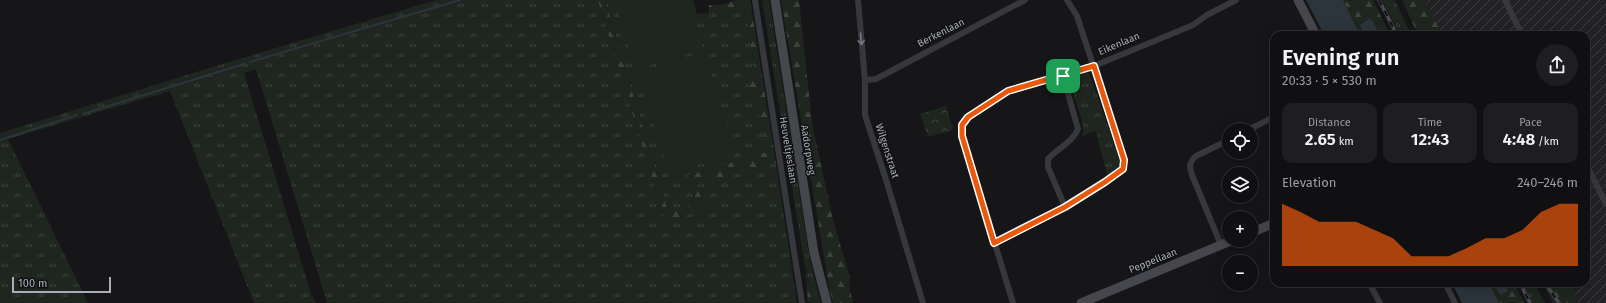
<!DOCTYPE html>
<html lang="en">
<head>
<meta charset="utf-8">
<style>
	body { margin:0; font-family:"Fira Sans",sans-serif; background:#1e1e20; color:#f1f3f6; height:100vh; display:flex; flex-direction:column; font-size:15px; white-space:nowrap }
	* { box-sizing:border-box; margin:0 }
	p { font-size:13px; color:#9c9d9f }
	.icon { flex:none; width:22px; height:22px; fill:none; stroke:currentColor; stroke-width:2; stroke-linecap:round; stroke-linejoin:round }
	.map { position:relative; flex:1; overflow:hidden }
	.sheet { position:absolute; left:1270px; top:31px; width:320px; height:256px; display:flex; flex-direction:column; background:#101012; border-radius:12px; box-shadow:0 4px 16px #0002,0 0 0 1px #303032 }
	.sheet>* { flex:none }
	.fabs { position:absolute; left:1222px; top:123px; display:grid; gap:8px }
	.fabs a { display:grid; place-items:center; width:36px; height:36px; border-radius:50%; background:#101012; box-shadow:0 4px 16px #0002,0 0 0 1px #303032; font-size:20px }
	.scale { position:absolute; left:12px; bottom:10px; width:99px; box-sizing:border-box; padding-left:4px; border:2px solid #a8adb8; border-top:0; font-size:11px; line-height:14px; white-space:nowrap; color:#a8adb8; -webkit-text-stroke:3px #111113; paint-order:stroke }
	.pin { position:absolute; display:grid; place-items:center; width:34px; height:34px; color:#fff; margin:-17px; border-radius:8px; box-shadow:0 2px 6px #0006 }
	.round { display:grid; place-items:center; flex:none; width:42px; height:42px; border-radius:21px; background:#1e1e20 }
	.overview { display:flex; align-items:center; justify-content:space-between; height:68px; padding:0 12px }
	h1 { font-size:22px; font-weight:600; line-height:30px }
	.metrics { display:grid; grid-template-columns:repeat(3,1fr); gap:6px; height:68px; padding:4px 12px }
	.metrics div { display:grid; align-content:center; border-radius:10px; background:#1e1e20; text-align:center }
	.metrics b { font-size:17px; font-weight:600 }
	.metrics small { font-size:11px; font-weight:400 }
	.metrics p { font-size:11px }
	.chart { height:112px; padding:8px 12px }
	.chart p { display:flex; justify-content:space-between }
	.chart svg { width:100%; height:72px; margin-top:4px; fill:#ea580c; opacity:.7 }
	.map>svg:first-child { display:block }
	.industrial { fill:url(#industrial-furrows) }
	.grass { fill:url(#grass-tufts) }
	.forest { fill:url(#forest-firs) }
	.park { fill:url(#park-crowns) }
	.garden { fill:#1e261f }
	.water { fill:#2c353c }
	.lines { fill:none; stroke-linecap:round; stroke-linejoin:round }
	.stream { stroke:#2c353c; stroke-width:2 }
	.street { stroke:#37383d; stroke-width:6 }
	.secondary { stroke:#45474d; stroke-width:9 }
	.rail-casing { stroke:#4a4c52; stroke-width:3.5 }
	.rail { stroke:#111113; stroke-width:2; stroke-dasharray:6; stroke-linecap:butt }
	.oneway { stroke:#757881 }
	.route-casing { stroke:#fff; stroke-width:8 }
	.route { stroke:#ea580c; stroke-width:5 }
	.labels { text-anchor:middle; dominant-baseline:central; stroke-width:3; stroke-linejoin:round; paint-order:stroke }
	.street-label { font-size:10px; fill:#a8adb8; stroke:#111113 }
</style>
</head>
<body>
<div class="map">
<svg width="1606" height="303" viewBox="0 0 1606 303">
	<defs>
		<pattern id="industrial-furrows" width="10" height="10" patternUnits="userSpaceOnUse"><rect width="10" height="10" fill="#222225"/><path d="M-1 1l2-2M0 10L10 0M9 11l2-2" fill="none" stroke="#3f3f43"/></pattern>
		<pattern id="grass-tufts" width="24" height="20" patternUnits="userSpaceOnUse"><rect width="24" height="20" fill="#1e261f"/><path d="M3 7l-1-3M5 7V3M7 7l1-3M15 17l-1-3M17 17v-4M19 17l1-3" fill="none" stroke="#3c433d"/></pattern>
		<pattern id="forest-firs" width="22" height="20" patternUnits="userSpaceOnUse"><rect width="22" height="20" fill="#1e261f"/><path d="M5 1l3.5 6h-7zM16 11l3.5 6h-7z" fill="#3c433d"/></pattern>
		<pattern id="park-crowns" width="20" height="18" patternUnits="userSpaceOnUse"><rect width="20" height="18" fill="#1e261f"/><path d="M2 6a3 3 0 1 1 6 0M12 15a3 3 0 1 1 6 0" fill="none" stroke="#3c433d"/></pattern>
	</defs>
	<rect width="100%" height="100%" fill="#161618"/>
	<!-- industrial -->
	<path class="industrial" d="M1420 0H1606V303H1573L1563 283H1586V35H1438Z"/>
	<!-- grass -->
	<path class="grass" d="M436 0H598L665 221 705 209 697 184 776 163 797 303H327L256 69 244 73 311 294 316 303H254L170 91 8 139 88 303H0V133L206 69Z
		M605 0H693L697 14 745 10 756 77 748 80 770 151 688 175 697 204 668 213Z
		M762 0H769L810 261 821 303H814L804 262Z
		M1382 0H1395L1411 35H1400Z
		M1086 72 1090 75 1120 162 1118 167 1107 176 1096 131 1082 136C1087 126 1073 96 1070 84V77Z
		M1522 283H1534L1545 303H1532Z"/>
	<!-- forest -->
	<path class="forest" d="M598 0H605L668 212 697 204 688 175 770 151 748 80 756 77 745 10 708 13 709 5H722L735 0H750L776 163 697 184 705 210 665 221Z
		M781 0H799L812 123 833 220 850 278 849 285 853 303H833L829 287Z
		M1343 0H1348L1349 2 1352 0H1373L1390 35H1380L1372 21 1360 25 1365 35H1360Z
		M1402 0H1425L1442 35H1418Z
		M806 273 814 303H808Z
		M1489 283H1493L1500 295 1508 286 1506 283H1514L1524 303H1499Z
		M1543 283H1569L1578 303H1553Z"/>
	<!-- park -->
	<path class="park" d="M946 106 953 130 928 137 920 114Z"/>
	<!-- garden -->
	<path class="garden" d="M614 0H687L703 48 636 70Z
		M704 52 736 152 669 173 637 73Z"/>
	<!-- water -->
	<path class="water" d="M1306 0H1343L1360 35H1324Z
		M1369 19 1372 20 1380 35H1365L1360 25Z
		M1452 283H1489L1499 303H1462Z
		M1493 283H1506L1508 291 1500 295Z"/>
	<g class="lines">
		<!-- stream -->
		<path class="stream" d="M250 62 460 0
			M83 114 244 64
			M0 140 77 115"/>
		<!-- street -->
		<path class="street" d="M755 0 802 303
			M858 0 865 80V115L887 183 923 303
			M1505 0 1522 35
			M1063 76 1078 129C1072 143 1058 148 1048 159V167L1065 207
			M865 80 876 79 1025 0
			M1248 130 1274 117
			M1586 164 1606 204
			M995 243 1065 207 1117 174C1122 170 1124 167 1124 160L1077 16 1067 0
			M1221 245 1192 175C1189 167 1189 162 1196 156L1229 140
			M1369 283 1380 303
			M1445 283 1455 303
			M1013 303 962 136V125L968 117 1008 91 1094 66 1193 25 1207 15 1236 0"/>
		<!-- secondary -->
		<path class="secondary" d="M775 0 814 253 827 303
			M1298 0 1316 35
			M1251 233 1274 223
			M1081 303 1233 240"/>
		<defs>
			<path id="rail" d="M1379 0 1397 35
				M1520 283 1530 303
				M1545 283 1559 303"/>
		</defs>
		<!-- rail casing -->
		<use href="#rail" class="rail-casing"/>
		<!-- rail -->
		<use href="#rail" class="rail"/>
	</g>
	<!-- one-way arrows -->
	<defs><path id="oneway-shaft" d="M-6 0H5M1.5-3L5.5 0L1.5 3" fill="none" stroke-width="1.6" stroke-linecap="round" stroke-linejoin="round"/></defs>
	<use class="oneway" href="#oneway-shaft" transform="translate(861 39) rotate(85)"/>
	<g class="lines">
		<defs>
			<path id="route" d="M1094 66 1124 160 1123 169 1105 182 1065 207 994 243 962 136V125L968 117 1008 91Z"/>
		</defs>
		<!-- route casing -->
		<use href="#route" class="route-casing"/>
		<!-- route -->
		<use href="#route" class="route"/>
	</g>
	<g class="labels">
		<!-- street labels -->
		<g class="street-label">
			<text transform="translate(941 33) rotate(-27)">Berkenlaan</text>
			<text transform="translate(1119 44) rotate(-23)">Eikenlaan</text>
			<text transform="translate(788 150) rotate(81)">Heuveltjeslaan</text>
			<text transform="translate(808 150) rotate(81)">Aadorpweg</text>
			<text transform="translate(887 151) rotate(72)">Wilgenstraat</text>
			<text transform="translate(1153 261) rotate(-22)">Peppellaan</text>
		</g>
	</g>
</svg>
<div class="fabs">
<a><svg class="icon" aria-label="locate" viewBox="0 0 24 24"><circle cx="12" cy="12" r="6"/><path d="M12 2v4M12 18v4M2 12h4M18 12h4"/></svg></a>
<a><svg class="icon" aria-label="layers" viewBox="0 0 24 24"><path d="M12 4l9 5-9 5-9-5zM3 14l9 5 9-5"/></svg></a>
<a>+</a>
<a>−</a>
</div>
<div class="scale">100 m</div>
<div class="pin" style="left:1063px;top:76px;background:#1e9e55"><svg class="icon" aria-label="arrive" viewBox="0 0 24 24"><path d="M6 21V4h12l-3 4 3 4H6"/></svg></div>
<section class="sheet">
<div class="overview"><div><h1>Evening run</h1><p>20:33 · 5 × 530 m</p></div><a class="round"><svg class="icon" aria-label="share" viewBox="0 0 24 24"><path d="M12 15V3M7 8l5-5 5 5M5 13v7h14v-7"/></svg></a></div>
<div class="metrics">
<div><p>Distance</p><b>2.65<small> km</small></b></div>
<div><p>Time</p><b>12:43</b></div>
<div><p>Pace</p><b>4:48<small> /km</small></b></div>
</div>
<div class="chart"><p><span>Elevation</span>240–246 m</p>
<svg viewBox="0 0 160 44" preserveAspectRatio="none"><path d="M0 44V6L10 11L20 17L30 17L40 17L50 22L60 27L70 38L80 38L90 38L100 33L110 27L120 27L130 22L140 11L150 6L160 6V44z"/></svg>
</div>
</section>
</div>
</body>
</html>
